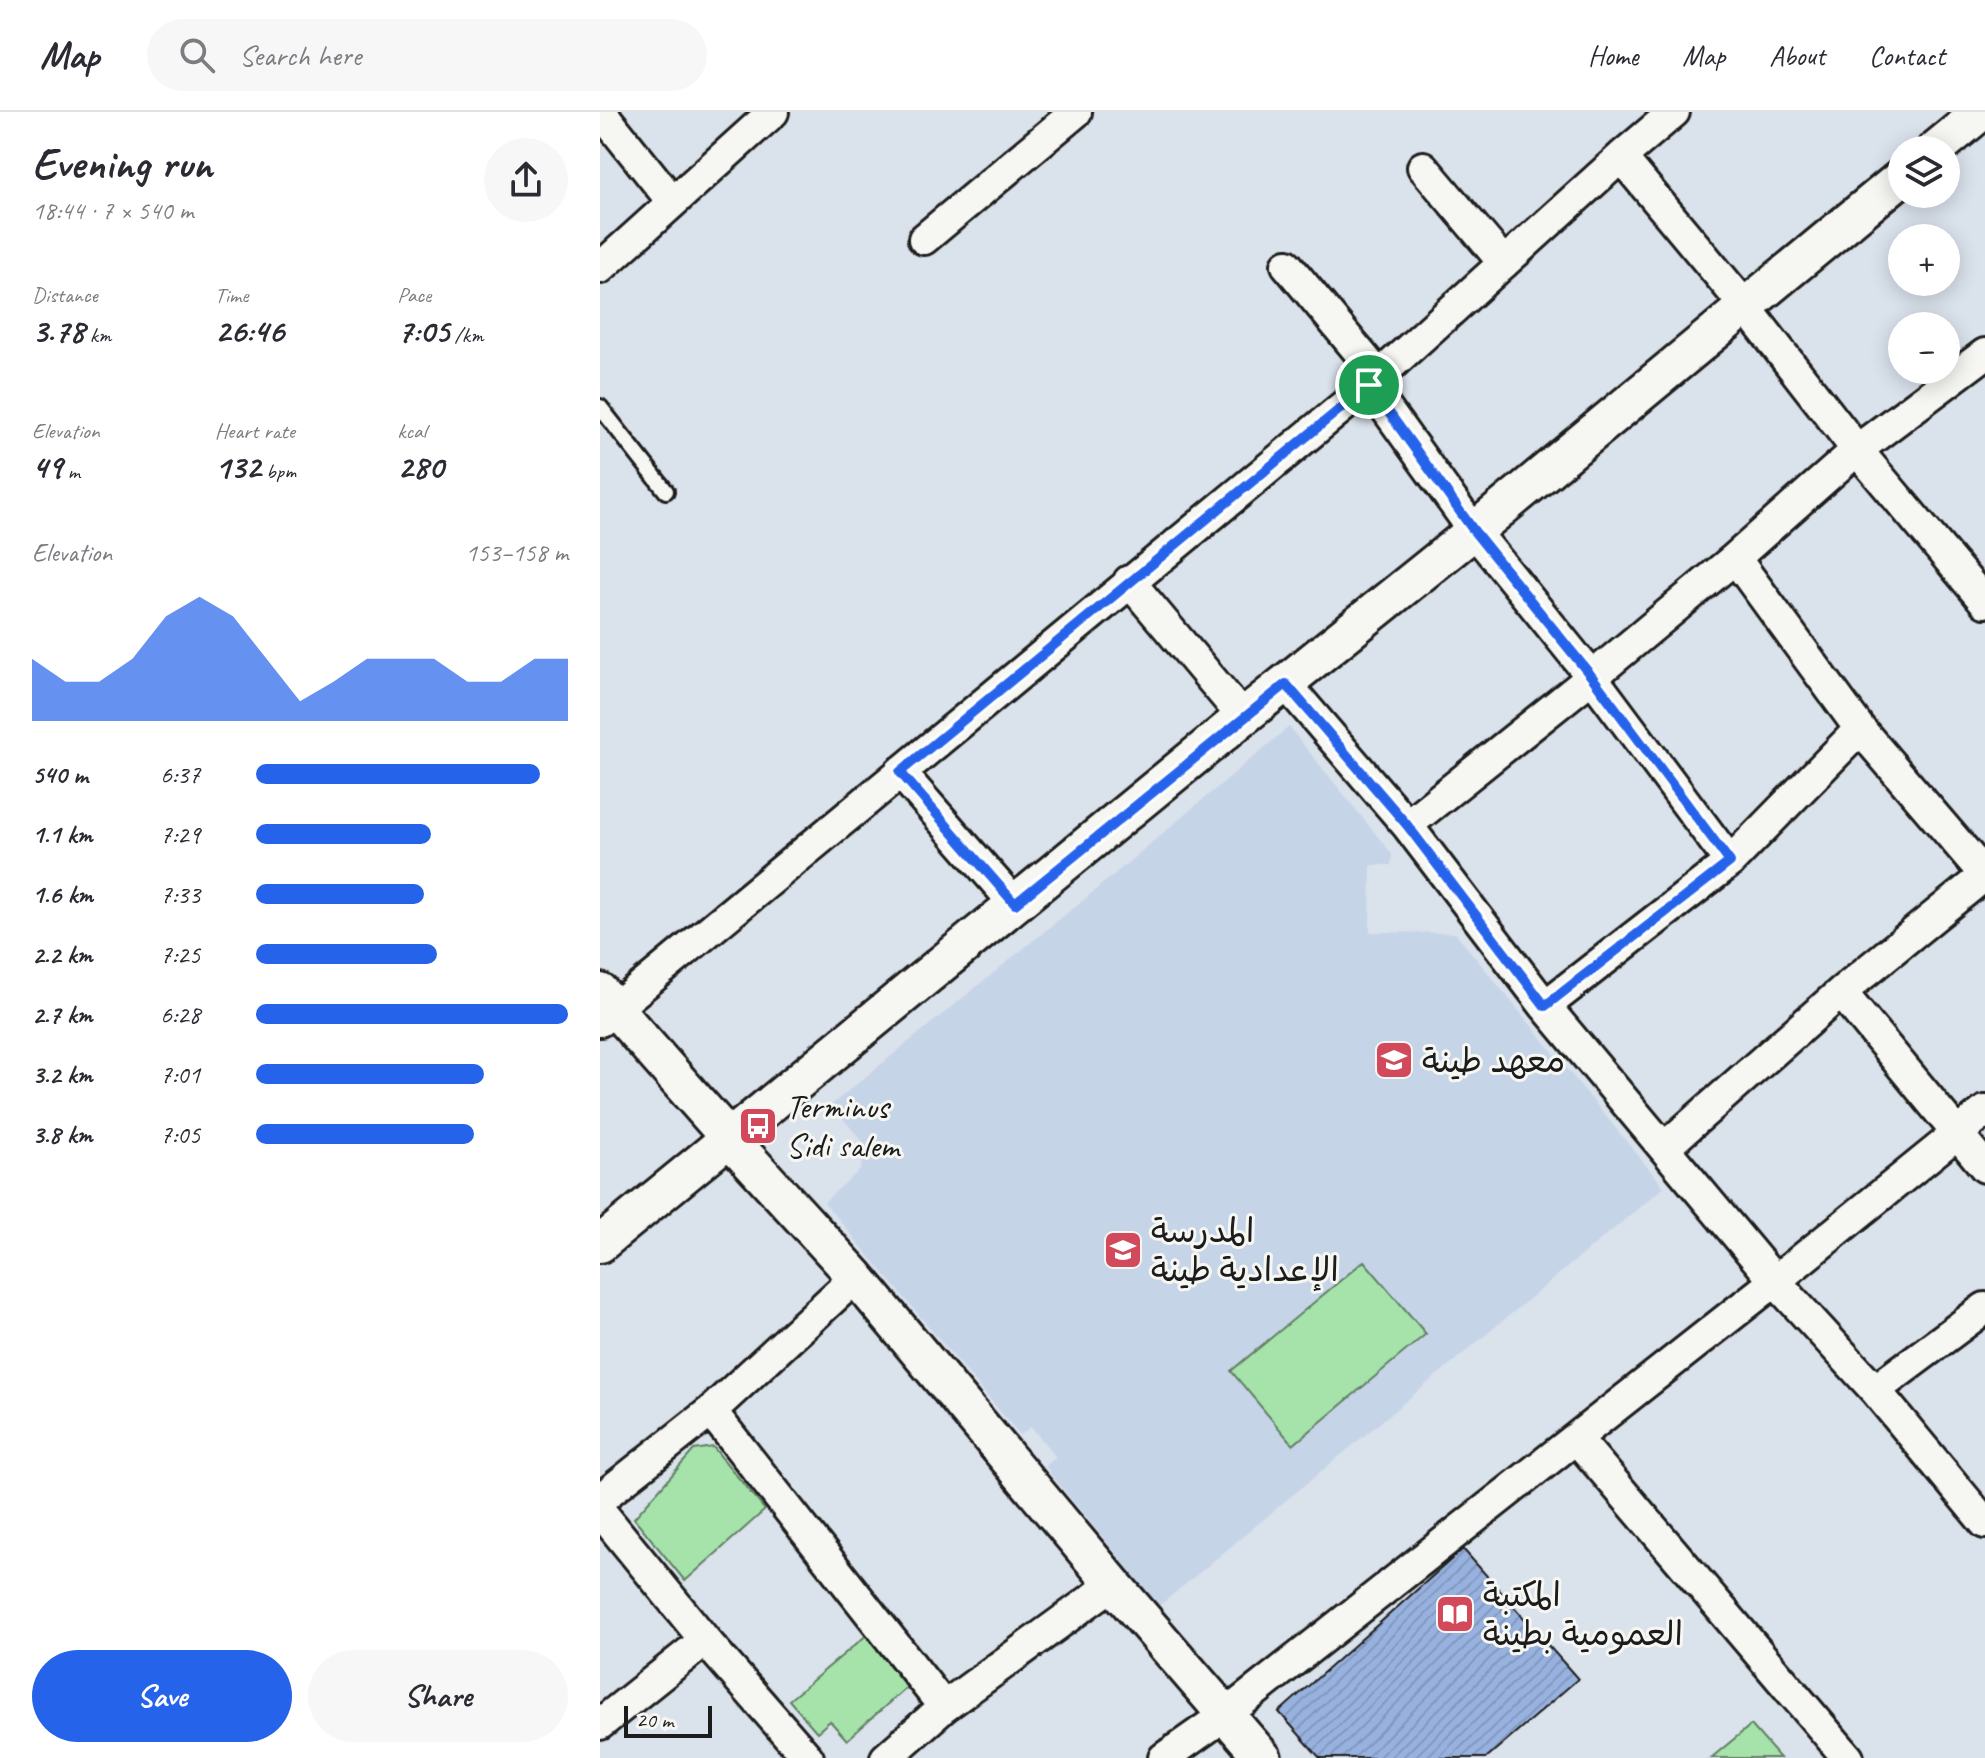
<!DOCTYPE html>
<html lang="en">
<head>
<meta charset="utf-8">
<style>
	body { margin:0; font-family:Caveat,"Playpen Sans Arabic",sans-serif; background:#f7f7f7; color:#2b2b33; height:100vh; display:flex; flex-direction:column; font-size:30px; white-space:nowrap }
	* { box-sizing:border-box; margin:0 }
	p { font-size:26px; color:#7c7c81 }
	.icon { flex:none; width:44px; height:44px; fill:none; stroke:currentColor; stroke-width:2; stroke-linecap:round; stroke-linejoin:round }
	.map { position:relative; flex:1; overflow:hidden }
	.side { display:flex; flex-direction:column; background:#fff; width:600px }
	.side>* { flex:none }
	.buttons { position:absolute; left:1288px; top:24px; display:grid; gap:16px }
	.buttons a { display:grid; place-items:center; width:72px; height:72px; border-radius:50%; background:#fff; box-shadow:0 4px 20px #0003; font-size:40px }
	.scale { position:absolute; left:24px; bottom:20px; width:88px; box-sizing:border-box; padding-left:8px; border:4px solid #1c1c1c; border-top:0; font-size:22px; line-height:28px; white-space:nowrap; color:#1c1c1c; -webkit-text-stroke:6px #f6f6f2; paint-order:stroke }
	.pin { position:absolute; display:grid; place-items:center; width:68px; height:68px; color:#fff; margin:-34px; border:4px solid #fff; border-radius:50%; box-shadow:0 2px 8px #0007 }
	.round { display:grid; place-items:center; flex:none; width:84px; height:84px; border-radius:42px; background:#f7f7f7 }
	.overview { display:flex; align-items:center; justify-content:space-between; height:136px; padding:0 32px }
	h1 { font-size:44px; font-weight:700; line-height:60px }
	.figures { display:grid; grid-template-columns:repeat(3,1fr); gap:12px; height:136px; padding:8px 32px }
	.figures div { display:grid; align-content:center }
	.figures b { font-size:34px; font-weight:700 }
	.figures small { font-size:22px; font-weight:400 }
	.figures p { font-size:22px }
	.chart { height:224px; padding:16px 32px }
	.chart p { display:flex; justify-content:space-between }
	.chart svg { width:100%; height:144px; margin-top:8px; fill:#2563eb; opacity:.7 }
	.primary-button { display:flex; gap:16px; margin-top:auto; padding:16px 32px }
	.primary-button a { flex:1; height:92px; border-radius:48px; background:#2563eb; color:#fff; font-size:32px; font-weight:700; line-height:92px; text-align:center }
	.primary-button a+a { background:#f7f7f7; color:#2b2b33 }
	ul { padding:0 32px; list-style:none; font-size:26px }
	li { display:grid; grid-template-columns:128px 96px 1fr; align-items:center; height:60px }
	li i { height:20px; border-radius:10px; background:#2563eb }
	header { display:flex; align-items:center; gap:48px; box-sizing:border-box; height:112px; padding:0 40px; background:#fff; border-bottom:2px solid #e1e1e2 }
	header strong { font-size:38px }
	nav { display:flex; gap:44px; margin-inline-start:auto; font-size:28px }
	.search { width:560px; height:72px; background:#f7f7f7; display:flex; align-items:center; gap:20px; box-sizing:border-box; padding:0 28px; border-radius:44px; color:#7c7c81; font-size:30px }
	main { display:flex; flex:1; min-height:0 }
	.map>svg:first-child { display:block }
	.built { fill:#c6d4e8 }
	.grass { fill:#a6e3ab; stroke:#618064; stroke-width:2 }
	.building { fill:url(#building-hatch); stroke:#1c1c1c; stroke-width:2 }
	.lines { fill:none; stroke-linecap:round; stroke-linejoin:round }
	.service-casing { stroke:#1c1c1c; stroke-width:20 }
	.minor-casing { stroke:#1c1c1c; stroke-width:36 }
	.tertiary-casing { stroke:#1c1c1c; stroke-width:42 }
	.service { stroke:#f6f6f2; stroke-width:14 }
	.minor { stroke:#f6f6f2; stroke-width:30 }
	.tertiary { stroke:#f6f6f2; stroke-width:36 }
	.route-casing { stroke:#fff; stroke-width:16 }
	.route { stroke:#2563eb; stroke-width:10 }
	.labels { text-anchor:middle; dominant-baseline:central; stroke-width:6; stroke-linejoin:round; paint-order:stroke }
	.poi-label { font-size:34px; fill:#1c1c1c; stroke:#f6f6f2; text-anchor:start }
</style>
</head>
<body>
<header>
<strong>Map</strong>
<div class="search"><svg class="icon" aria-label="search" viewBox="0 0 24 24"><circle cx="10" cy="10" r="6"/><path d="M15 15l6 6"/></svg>Search here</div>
<nav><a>Home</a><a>Map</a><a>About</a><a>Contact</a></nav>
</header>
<main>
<section class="side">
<div class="overview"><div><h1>Evening run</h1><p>18:44 · 7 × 540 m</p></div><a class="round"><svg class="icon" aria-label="share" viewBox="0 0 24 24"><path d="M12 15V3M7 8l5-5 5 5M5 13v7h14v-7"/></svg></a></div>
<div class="figures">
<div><p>Distance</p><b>3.78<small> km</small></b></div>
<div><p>Time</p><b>26:46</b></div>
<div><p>Pace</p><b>7:05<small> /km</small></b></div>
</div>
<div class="figures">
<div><p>Elevation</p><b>49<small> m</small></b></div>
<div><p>Heart rate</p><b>132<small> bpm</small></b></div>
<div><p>kcal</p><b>280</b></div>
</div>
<div class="chart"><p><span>Elevation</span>153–158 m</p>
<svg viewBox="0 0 160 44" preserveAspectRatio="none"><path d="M0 44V25L10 32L20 32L30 25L40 12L50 6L60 12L70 25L80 38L90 32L100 25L110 25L120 25L130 32L140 32L150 25L160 25V44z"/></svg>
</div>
<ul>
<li><b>540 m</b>6:37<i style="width:91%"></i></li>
<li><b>1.1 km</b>7:29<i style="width:56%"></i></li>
<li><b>1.6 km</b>7:33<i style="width:54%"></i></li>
<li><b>2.2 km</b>7:25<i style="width:58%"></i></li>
<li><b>2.7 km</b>6:28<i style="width:100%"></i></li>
<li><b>3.2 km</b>7:01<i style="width:73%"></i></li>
<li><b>3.8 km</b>7:05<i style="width:70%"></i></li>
</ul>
<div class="primary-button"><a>Save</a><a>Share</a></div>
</section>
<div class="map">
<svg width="1385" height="1646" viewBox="0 0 1385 1646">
	<defs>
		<pattern id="building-hatch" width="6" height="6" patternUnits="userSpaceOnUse" patternTransform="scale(2)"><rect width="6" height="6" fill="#98b2df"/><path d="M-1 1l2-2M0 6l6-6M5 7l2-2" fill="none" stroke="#8298bf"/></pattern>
	</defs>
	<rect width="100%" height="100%" fill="#dae2ec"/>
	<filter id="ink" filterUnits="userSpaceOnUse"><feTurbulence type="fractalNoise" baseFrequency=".0125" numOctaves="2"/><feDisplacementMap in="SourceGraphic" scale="16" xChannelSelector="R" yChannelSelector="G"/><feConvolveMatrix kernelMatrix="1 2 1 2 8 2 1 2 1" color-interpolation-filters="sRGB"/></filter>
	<g filter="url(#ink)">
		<!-- built -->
		<path class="built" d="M689 615 792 742 791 753H771L770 820 855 821 1064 1075 559 1494 452 1364 446 1354 456 1345 431 1315 420 1323 224 1090 261 1057 264 1031 231 993 492 781Z"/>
		<!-- grass -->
		<path class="grass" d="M764 1149 826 1222 693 1333 631 1259Z
			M113 1335 165 1398 85 1469 34 1406 94 1338Z
			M268 1522 309 1573 247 1628 230 1609 217 1620 189 1588Z
			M1151 1613 1180 1646H1111Z"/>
		<!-- building -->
		<path class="building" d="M863 1437 978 1567 886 1646H720L679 1600Z"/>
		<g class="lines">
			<defs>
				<path id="service" d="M0 295 66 379"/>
				<path id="minor" d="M1 0 72 89
					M1021 45 1145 194 1257 338 1385 490
					M823 55 904 151
					M324 127 476 0
					M687 153 779 264
					M0 156 173 0
					M769 273 874 419 992 565 1130 750
					M1135 446 1260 617 1385 763
					M529 469 643 605
					M686 572 807 713 945 894 1175 1169 1385 999
					M300 660 415 792
					M807 713 992 565 1135 446 1257 338 1385 242
					M1241 880 1385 1055
					M945 894 1130 750 1260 617
					M0 909 769 273 1021 45 1074 0
					M1064 1036 1241 880 1385 763
					M1275 1278 1385 1196
					M111 1299 344 1595
					M976 1326 1248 1646
					M0 1387 111 1299 256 1165
					M0 1399 105 1528 208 1646
					M0 1612 105 1528
					M286 1646 344 1595 513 1472
					M564 1646 625 1603 1175 1169 1275 1278 1385 1411"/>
				<path id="tertiary" d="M1335 38 1381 0
					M0 880 129 1026 256 1165 513 1472 663 1646
					M0 1132 643 605 874 419 1302 65"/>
			</defs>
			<!-- service casing -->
			<use href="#service" class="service-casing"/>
			<!-- minor casing -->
			<use href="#minor" class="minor-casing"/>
			<!-- tertiary casing -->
			<use href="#tertiary" class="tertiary-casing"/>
			<!-- service -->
			<use href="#service" class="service"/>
			<!-- minor -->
			<use href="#minor" class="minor"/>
			<!-- tertiary -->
			<use href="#tertiary" class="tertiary"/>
		</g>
	</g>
	<g class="lines" filter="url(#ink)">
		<defs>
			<path id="route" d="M769 273 874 419 992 565 1130 750 945 894 807 713 686 572 415 792 300 660Z"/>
		</defs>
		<!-- route casing -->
		<use href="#route" class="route-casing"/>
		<!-- route -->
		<use href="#route" class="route"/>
	</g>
	<!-- icons -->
	<defs>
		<symbol id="school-square" viewBox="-11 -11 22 22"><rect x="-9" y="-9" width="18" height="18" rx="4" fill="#d1495b" stroke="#f6f6f2"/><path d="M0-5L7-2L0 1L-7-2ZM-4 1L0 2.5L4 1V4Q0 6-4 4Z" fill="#fff"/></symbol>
		<symbol id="bus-square" viewBox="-11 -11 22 22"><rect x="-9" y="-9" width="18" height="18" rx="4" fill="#d1495b" stroke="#f6f6f2"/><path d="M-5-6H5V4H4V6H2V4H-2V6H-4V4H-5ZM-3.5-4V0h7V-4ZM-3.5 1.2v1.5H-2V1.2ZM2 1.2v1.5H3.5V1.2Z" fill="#fff"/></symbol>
		<symbol id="library-square" viewBox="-11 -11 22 22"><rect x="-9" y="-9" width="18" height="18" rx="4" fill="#d1495b" stroke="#f6f6f2"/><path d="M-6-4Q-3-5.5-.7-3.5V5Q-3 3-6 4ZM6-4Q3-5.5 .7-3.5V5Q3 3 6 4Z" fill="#fff"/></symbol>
	</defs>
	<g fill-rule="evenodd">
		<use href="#school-square" x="772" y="926" width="44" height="44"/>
		<use href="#bus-square" x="136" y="992" width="44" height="44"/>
		<use href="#school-square" x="501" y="1116" width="44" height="44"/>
		<use href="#library-square" x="833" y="1480" width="44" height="44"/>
	</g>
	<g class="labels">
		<!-- poi labels -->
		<g class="poi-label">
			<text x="822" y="948">معهد طينة</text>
			<text x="186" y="994">Terminus<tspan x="186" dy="39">Sidi salem</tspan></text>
			<text x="551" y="1118">المدرسة<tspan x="551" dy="39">الإعدادية طينة</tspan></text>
			<text x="883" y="1482">المكتبة<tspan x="883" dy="39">العمومية بطينة</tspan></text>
		</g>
	</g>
</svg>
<div class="buttons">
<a><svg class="icon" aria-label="layers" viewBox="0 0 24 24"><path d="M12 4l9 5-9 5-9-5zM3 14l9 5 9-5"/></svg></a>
<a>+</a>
<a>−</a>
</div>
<div class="scale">20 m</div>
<div class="pin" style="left:769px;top:273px;background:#1e9e55"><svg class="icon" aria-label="arrive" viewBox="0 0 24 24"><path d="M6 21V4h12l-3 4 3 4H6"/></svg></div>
</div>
</main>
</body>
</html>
